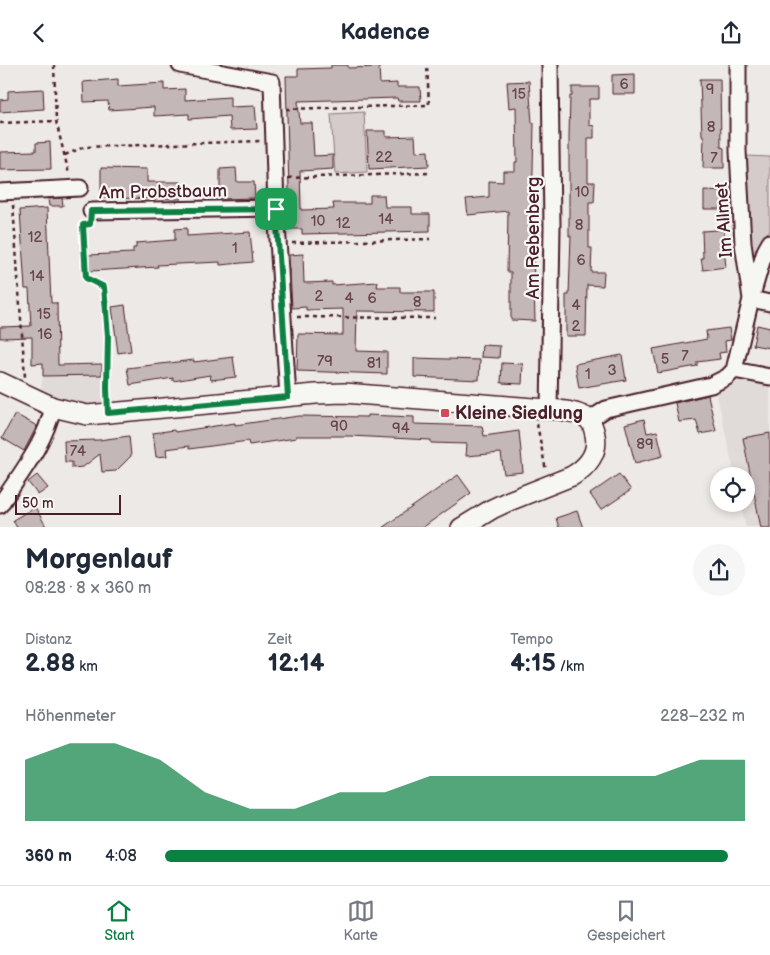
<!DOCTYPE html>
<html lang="de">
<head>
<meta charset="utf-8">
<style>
	body { margin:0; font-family:"Balsamiq Sans",sans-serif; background:#f6f6f7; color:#1f2937; height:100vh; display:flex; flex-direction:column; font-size:19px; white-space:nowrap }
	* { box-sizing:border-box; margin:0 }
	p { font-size:16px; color:#747a83 }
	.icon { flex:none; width:28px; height:28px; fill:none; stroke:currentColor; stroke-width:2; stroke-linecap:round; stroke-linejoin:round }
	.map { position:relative; height:462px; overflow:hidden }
	.side { display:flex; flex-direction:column; background:#fff; flex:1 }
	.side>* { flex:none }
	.fabs { position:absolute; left:710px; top:402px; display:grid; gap:10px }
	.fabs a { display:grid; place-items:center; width:45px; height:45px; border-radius:50%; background:#fff; box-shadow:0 2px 8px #0003; font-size:25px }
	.scale { position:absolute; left:15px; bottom:12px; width:106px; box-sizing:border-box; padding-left:5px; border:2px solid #4a1f2b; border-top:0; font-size:14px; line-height:18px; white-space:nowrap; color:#4a1f2b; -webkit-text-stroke:4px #f6f6f2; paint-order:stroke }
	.pin { position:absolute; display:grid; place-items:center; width:42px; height:42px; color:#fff; margin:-21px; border-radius:10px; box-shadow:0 2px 8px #0006 }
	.round { display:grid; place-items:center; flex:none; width:52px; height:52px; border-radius:26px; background:#f6f6f7 }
	.summary { display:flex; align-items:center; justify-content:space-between; height:85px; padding:0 25px }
	h1 { font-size:28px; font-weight:800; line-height:38px }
	.metrics { display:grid; grid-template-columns:repeat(3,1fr); gap:8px; height:85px; padding:5px 25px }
	.metrics div { display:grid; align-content:center }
	.metrics b { font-size:25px; font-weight:800 }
	.metrics small { font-size:14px; font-weight:400 }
	.metrics p { font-size:14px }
	.chart { height:140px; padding:10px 25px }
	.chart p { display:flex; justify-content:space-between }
	.chart svg { width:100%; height:90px; margin-top:5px; fill:#0b8043; opacity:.7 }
	ul { padding:0 25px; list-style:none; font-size:16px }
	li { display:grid; grid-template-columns:80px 60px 1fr; align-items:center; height:38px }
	li i { height:12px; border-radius:6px; background:#0b8043 }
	header { display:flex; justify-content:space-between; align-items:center; height:65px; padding:0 25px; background:#fff; font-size:22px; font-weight:800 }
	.menu { display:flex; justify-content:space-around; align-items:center; height:70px; border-top:1px solid #e0e1e3; background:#fff; font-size:14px; color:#747a83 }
	.menu a { display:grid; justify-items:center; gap:2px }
	.menu .selected { color:#0b8043 }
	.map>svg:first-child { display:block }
	.built { fill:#e0dad8 }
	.green { fill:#d4cbca; stroke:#8f757a }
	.building { fill:#c4b7b7; stroke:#4a1f2b }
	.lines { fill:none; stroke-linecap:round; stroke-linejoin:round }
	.minor-casing { stroke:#4a1f2b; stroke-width:19 }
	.tertiary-casing { stroke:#4a1f2b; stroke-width:22 }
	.path { stroke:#4a1f2b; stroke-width:2.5; stroke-dasharray:4 4; stroke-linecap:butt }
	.minor { stroke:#f6f6f2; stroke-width:15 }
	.tertiary { stroke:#f6f6f2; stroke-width:19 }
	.route-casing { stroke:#fff; stroke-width:10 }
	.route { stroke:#0b8043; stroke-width:6 }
	.poi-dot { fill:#d1495b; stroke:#f6f6f2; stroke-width:2 }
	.labels { text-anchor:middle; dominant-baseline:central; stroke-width:4.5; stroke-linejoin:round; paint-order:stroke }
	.number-label { font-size:15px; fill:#68454e }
	.street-label { font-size:18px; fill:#4a1f2b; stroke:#f6f6f2 }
	.poi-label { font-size:18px; font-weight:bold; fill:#4a1f2b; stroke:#f6f6f2; text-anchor:start }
</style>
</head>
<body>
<header><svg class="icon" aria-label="back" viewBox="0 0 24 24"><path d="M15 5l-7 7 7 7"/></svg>Kadence<svg class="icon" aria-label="share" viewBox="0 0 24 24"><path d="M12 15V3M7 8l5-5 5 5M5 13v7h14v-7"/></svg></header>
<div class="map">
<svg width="770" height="463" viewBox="0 0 770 463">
	<rect width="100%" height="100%" fill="#ece9e6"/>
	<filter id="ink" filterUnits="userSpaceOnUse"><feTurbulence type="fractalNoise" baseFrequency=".02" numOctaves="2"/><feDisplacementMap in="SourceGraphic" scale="10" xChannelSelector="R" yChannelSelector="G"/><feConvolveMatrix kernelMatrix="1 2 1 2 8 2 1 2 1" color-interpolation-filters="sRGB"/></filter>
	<g filter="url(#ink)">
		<!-- built -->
		<path class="built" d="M102 299 104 349 39 337 43 311V301Z
			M743 313 770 317V462H746L741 439H746V411H735L715 321Z"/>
		<!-- green -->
		<path class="green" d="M364 47 367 107 335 109 331 49Z
			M746 91 770 92V165L763 172 756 192 749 193Z"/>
		<!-- building -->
		<path class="building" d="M331 0H348V3L379 2 380 19 397 18V22H420L421 36H398L397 33 298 36 300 58H312L314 91 333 90V104L300 106 301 145 334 144 333 138H370V130H384L385 142H412V149H430V166L302 169V164H290L286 11H298V4L331 3Z
			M635 9V29H612V10Z
			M118 14V21L164 18V25L185 24V35L230 32V42L255 41 257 64 230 65 229 51 189 54V49L154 51V42L109 45 108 36 84 37 83 17Z
			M700 14H720L721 82 724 83V103H703L704 71H702Z
			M529 16 532 58H534L532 150 535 256 511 255V207H507L508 146 468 150 466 134 489 132V116L503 117V106H515V97H517L516 42 509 43 507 17Z
			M572 22H599V34H589V60L594 61V73H588V117H595L594 137H589V183H592L591 207H604L603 221 587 220 586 271H566V230H569L571 171H569V72L570 31H572Z
			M43 24 44 44 0 47V35L8 34V26Z
			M367 66H386V72L415 71 416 87 428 86 429 101 369 104Z
			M50 77 51 104 0 105V87L36 86V78Z
			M101 103 147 104V117H181V134L101 133Z
			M236 103 237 117H254L255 133 220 134V104Z
			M704 125 724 126 723 144H704Z
			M62 133 63 141H49L48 134Z
			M47 143 51 238H57L58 300 102 299V310L43 311V298L32 299V272L0 273V262L31 261 29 224H25L20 145Z
			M187 163V171L250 167 253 197 220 200V197L157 200 158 202 90 206 88 190 133 188V183H136V178L175 175V164Z
			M717 165H724L725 184H724L726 202 703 205 701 193H703L702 166Z
			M303 189 304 218 332 217V220L378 217 377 222H400V227H434V247L357 246 356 286 387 287V309L297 306 298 269 343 270V244L306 245V242L292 243 289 190Z
			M125 240 131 286 118 288 112 242Z
			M757 260 770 263V283L753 280Z
			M729 263 731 275 725 276 726 287 719 288 720 294 697 297V301L658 308 653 284 707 274 706 266Z
			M482 280 500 281 499 293 481 292Z
			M622 290 626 315 579 323 575 299Z
			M233 292 236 312 211 315 210 310 173 316V313L130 320 127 303 194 295V297Z
			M414 293 480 295 479 315 414 312Z
			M502 298 523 299 522 319 501 318Z
			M708 330 716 366 700 369 696 355 679 357 675 338Z
			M15 349 37 361 24 386 2 373Z
			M367 350 414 352V359L482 361 484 371 519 366 523 407 504 409 501 388 466 391 467 379 431 378V375L350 371H296V373L249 380 248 376 189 384V381L166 384 167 391 156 392 153 368 174 365 175 367 235 358V360L299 351 367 352Z
			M644 354 647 368 657 366 663 391 635 398 625 359Z
			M770 368V463H761L743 373Z
			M129 371 131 391 116 406 102 407 100 389 83 402 72 403V397H65L64 376 99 375Z
			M619 409 631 425 601 445 590 429Z
			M37 410 48 423 38 430 28 417Z
			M458 410 471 428 422 463H382Z
			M35 442 47 463H17L13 455Z
			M577 446 583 463H559L556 453Z"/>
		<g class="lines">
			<defs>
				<path id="minor" d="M180 0 272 17 276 143 288 332
					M0 127 80 123
					M91 146 276 143
					M770 177 765 186 751 234 770 238
					M734 305 751 234 743 178 738 86V0
					M549 346 552 162 550 0
					M589 355 606 344 711 320 727 312 734 305 770 312
					M0 440C20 409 45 379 53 342"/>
				<path id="tertiary" d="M0 317 53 342 87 350 316 329 344 328 560 345C570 347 582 348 589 355 593 359 594 365 595 370 599 388 587 402 572 411L509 436 492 444 461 463"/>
			</defs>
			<!-- minor casing -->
			<use href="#minor" class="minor-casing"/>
			<!-- tertiary casing -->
			<use href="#tertiary" class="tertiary-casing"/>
			<!-- path -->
			<path class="path" d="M54 0 56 56 69 109
				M286 44 429 40 427 0
				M0 58 56 56
				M65 90 84 82 260 76
				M288 113 429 108
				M13 140 25 312
				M85 159 83 160 86 213 104 222 108 271 107 332
				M292 178 430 174
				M297 252 435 253
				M537 359 546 406"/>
			<!-- minor -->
			<use href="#minor" class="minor"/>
			<!-- tertiary -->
			<use href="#tertiary" class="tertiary"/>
		</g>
	</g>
	<g class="lines" filter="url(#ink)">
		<defs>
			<path id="route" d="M276 144 288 332 108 348 107 323 108 271 104 222 86 213 83 160 90 159 91 146Z"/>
		</defs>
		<!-- route casing -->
		<use href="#route" class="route-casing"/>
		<!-- route -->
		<use href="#route" class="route"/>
	</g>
	<!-- markers -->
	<rect class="poi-dot" x="440" y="343" width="10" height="10" rx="2.5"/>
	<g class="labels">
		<!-- number labels -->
		<g class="number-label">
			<text x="624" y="19">6</text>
			<text x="710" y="24">9</text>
			<text x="519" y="29">15</text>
			<text x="711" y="62">8</text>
			<text x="384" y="92">22</text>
			<text x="714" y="93">7</text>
			<text x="582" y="127">10</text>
			<text x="386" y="154">14</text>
			<text x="318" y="156">10</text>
			<text x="343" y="158">12</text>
			<text x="579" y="160">8</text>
			<text x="35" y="172">12</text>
			<text x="235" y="183">1</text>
			<text x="581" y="195">6</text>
			<text x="37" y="211">14</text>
			<text x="319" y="231">2</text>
			<text x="349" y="233">4</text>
			<text x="372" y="233">6</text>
			<text x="417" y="237">8</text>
			<text x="576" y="240">4</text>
			<text x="44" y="249">15</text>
			<text x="576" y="261">2</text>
			<text x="45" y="269">16</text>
			<text x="685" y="291">7</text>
			<text x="665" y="294">5</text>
			<text x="325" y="296">79</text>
			<text x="374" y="298">81</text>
			<text x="612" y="305">3</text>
			<text x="588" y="309">1</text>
			<text x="339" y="361">90</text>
			<text x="401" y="363">94</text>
			<text x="645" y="379">89</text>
			<text x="78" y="386">74</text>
		</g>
		<!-- street labels -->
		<g class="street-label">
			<text transform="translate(163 127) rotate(-1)">Am Probstbaum</text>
			<text transform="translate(724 155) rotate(-94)">Im Allmet</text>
			<text transform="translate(533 173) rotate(-90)">Am Rebenberg</text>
		</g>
		<!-- poi labels -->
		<g class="poi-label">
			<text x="455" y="348">Kleine Siedlung</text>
		</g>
	</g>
</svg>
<div class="fabs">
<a><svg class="icon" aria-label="locate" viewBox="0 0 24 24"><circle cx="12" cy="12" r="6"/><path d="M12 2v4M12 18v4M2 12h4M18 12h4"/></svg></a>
</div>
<div class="scale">50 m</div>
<div class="pin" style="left:276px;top:144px;background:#1e9e55"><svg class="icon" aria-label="arrive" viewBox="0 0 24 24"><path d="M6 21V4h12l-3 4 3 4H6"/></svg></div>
</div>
<section class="side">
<div class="summary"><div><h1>Morgenlauf</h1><p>08:28 · 8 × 360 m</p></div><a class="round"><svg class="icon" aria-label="share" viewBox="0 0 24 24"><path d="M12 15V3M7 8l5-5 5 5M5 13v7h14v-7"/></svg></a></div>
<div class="metrics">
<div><p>Distanz</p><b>2.88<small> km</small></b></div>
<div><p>Zeit</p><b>12:14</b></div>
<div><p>Tempo</p><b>4:15<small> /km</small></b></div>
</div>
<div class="chart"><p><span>Höhenmeter</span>228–232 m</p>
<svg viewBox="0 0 160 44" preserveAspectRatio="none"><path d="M0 44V14L10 6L20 6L30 14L40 30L50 38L60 38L70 30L80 30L90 22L100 22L110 22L120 22L130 22L140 22L150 14L160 14V44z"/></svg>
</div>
<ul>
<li><b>360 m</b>4:08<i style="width:97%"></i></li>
</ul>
</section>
<nav class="menu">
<a class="selected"><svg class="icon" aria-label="home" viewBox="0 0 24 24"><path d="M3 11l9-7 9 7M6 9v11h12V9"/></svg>Start</a>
<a><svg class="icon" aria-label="map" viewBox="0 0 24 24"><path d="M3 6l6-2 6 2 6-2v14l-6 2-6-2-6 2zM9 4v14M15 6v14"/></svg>Karte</a>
<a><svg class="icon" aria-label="saved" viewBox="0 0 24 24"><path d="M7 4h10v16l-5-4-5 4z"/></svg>Gespeichert</a>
</nav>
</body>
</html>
